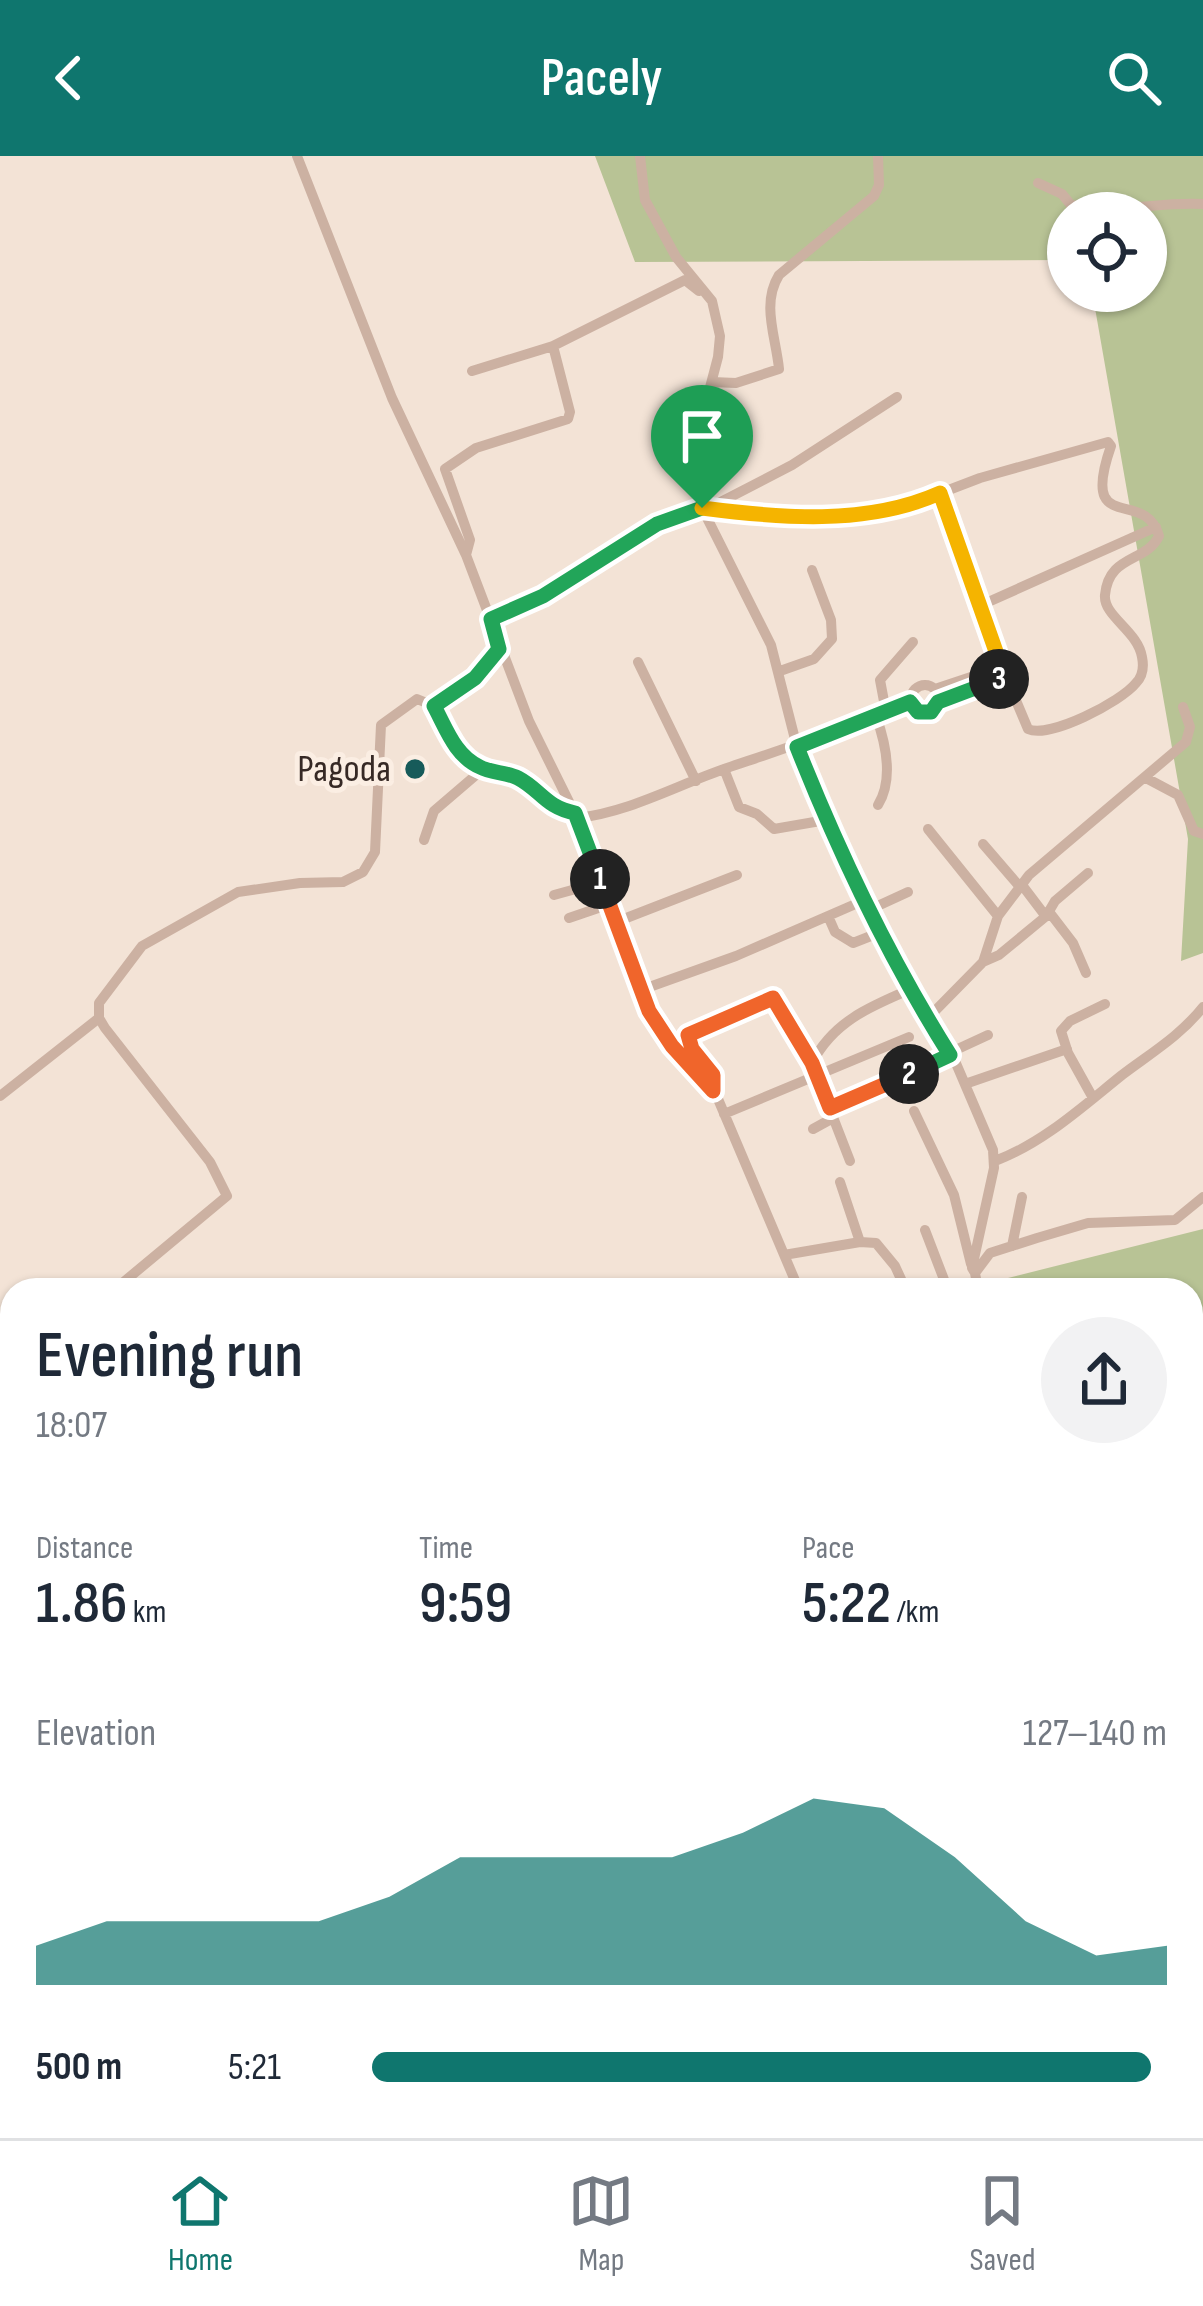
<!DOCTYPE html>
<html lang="en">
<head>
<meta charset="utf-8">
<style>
	body { margin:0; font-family:"Sofia Sans Condensed",sans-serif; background:#f2f2f3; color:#1f2937; height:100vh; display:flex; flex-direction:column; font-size:45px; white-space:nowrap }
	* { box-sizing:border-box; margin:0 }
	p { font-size:39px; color:#747a83 }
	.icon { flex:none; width:66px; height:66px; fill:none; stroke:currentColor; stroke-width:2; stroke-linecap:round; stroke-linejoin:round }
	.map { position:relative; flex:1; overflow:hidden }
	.sheet { position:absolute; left:0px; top:1122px; width:1203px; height:861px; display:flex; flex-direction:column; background:#fff; border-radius:36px 36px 0 0; box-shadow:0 3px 9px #0004 }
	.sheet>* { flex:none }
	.tools { position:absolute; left:1047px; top:36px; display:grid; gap:24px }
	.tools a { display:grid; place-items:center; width:120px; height:120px; border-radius:50%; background:#fff; box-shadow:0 3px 9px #0004; font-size:60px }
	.pin { position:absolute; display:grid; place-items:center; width:102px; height:102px; color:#fff; margin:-123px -51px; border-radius:50% 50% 50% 0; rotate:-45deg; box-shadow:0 0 12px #0007 }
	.pin .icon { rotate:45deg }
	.km { position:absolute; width:60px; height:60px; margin:-30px; border-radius:50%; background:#222; color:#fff; font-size:33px; line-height:60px; text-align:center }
	.round { display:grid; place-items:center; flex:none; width:126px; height:126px; border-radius:63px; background:#f2f2f3 }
	.overview { display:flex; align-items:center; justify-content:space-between; height:204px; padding:0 36px }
	h1 { font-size:66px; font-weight:600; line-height:90px }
	.metrics { display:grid; grid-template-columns:repeat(3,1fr); gap:18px; height:204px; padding:12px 36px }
	.metrics div { display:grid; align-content:center }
	.metrics b { font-size:60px; font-weight:600 }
	.metrics small { font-size:33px; font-weight:400 }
	.metrics p { font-size:33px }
	.chart { height:336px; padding:24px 36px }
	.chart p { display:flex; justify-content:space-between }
	.chart svg { width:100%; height:216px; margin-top:12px; fill:#0f766e; opacity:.7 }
	ul { padding:0 36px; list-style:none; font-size:39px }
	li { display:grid; grid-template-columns:192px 144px 1fr; align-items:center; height:90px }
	li i { height:30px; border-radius:15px; background:#0f766e }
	header { display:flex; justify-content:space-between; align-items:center; height:156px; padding:0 36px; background:#0f766e; color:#fff; font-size:54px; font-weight:600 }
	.tab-bar { display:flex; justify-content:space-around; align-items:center; height:168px; border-top:3px solid #e0e1e3; background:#fff; font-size:33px; color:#747a83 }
	.tab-bar a { display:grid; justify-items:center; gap:6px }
	.tab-bar .current { color:#0f766e }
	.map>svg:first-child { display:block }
	.green { fill:#b8c395 }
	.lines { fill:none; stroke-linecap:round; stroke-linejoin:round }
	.minor { stroke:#ccb1a2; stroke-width:10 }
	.split-1-casing { stroke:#fff; stroke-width:24 }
	.split-2-casing { stroke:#fff; stroke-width:24 }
	.split-3-casing { stroke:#fff; stroke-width:24 }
	.split-4-casing { stroke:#fff; stroke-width:24 }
	.split-1 { stroke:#22a559; stroke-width:15 }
	.split-2 { stroke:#f0652b; stroke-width:15 }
	.split-3 { stroke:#22a559; stroke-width:15 }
	.split-4 { stroke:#f5b400; stroke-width:15 }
	.poi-dot { fill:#175b5a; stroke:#fbeee3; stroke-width:4.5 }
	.labels { text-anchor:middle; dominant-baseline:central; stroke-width:10; stroke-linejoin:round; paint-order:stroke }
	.poi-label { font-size:39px; fill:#362925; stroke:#fbeee3; text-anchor:end }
</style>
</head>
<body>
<header><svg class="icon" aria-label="back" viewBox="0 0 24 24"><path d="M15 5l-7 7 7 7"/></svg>Pacely<svg class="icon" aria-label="search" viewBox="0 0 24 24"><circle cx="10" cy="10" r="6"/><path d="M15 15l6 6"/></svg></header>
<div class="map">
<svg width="1203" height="1982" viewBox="0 0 1203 1982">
	<rect width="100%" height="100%" fill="#f3e3d6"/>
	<!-- green -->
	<path class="green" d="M595 0H1203V797L1181 805 1188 683 1092 135H1146V57H1068V104L635 106Z
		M1203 1073V1163L1191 1166V1134H1006L996 1125Z
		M1203 1526V1831L1191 1837V1531Z"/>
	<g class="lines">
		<!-- minor -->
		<path class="minor" d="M297 0 392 242 466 399 529 565 580 668 649 855 672 890 705 923 718 943 799 1134
			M640 0 645 44 676 101 712 145 720 180 718 201 699 273 702 352 771 489 797 591 828 669 909 834 955 905 993 994 994 1012 972 1112 975 1117
			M1038 27 1062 38 1071 49C1115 59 1159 45 1203 48
			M472 215 553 190
			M712 226 736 227 779 213C776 181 761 148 779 119L874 40 879 29 878 0
			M711 351 792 309 897 241
			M466 399 470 384 445 313 476 292 568 263 570 256 553 190 685 124 699 135
			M977 451 1156 371
			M491 463 543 440 657 368 702 352 820 362 912 348 980 322 1108 286 1111 290C1079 382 1145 330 1159 380 1146 407 1109 398 1105 439 1103 460 1138 475 1142 501 1144 511 1143 520 1136 527 1121 546 1049 583 1028 573L980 459 940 336
			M638 506 696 625
			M780 515 814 503 832 483 831 464 812 414
			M911 543a14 14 0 1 1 28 0a14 14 0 1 1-28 0Z
			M935 533 1001 511
			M938 546 1005 521
			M434 550C446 572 455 600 480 611 492 617 506 616 518 622 541 634 545 651 575 657
			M886 556 880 524 913 486
			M876 560C886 588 894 623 878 649
			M724 613 739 651 757 658 774 673 826 664
			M1146 622 1178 639 1194 675 1203 678
			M577 662C630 656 677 629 727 612 789 591 850 571 910 546
			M928 673 998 760
			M424 684 434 655 483 613
			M983 688 1020 731
			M1022 729 1044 758
			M554 739 601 726
			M871 753 908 736
			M1048 757 1055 745 1088 717
			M828 760 835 776 853 787 881 776
			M569 762 610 748
			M616 766 737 719
			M983 806 999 799 1050 757 1073 787 1086 817
			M641 834 736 800 867 743
			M927 863 983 806 998 760 1029 719 1186 586 1190 571 1183 551
			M812 907C833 866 869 851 909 834
			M965 928 1067 893
			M713 935 716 925 692 893 688 879 773 842 812 907 850 1005
			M0 940 99 862
			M1093 942 1068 897 1061 875 1070 865 1105 848
			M830 952 988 879
			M914 955 954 1039 971 1108
			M724 958 909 881
			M813 973 833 962
			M995 1005C1043 987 1082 951 1122 919 1151 897 1180 880 1203 851
			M840 1026 860 1086
			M925 1074 948 1134
			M1012 1090 1022 1041
			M784 1099 860 1086 876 1087 895 1110 906 1134
			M114 1134 227 1040 210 1006 105 872 99 862V847L142 790 238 736 300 727 343 726 363 716 375 696 381 569 417 543 434 550 475 522 499 492
			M978 1134 975 1117 990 1097 1037 1082 1088 1067 1175 1064 1203 1041
			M0 1229 12 1219
			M1191 1254 1203 1271
			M0 1338 12 1330
			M1191 1339 1203 1360
			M0 1369 12 1384
			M0 1412 12 1404
			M1191 1425 1203 1399
			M0 1482 12 1474
			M0 1557 12 1549
			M0 1572 12 1587
			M1191 1606 1203 1625
			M0 1633 12 1626
			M0 1698 12 1690
			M0 1770 12 1762
			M0 1793 12 1808
			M1191 1826 1203 1820
			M0 1852 12 1844
			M0 1922 12 1913
			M376 1971 386 1982
			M1013 1971 1018 1982
			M1060 1971 1065 1982
			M19 1982 36 1971
			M125 1982 141 1971
			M312 1982 326 1971
			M416 1982 430 1971
			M508 1982 522 1971
			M618 1982 631 1971
			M825 1982 848 1971"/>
	</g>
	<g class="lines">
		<defs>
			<path id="split-1" d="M600 723 575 657C545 651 541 634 518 622 506 616 491 617 480 611 455 600 446 572 434 550L475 522 499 493 491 463 543 440 657 368 702 352"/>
			<path id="split-2" d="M600 723 649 855 672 890 713 935V919L692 893 688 879 773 842 812 907 830 952 909 918"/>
			<path id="split-3" d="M909 918 950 899C889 802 839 697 797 591L910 546 918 556H931L938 546 999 523"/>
			<path id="split-4" d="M702 352C779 362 866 370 940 337L1005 521 999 523"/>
		</defs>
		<!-- split-1 casing -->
		<use href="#split-1" class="split-1-casing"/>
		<!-- split-2 casing -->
		<use href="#split-2" class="split-2-casing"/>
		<!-- split-3 casing -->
		<use href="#split-3" class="split-3-casing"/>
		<!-- split-4 casing -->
		<use href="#split-4" class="split-4-casing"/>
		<!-- split-1 -->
		<use href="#split-1" class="split-1"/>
		<!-- split-2 -->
		<use href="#split-2" class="split-2"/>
		<!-- split-3 -->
		<use href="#split-3" class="split-3"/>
		<!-- split-4 -->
		<use href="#split-4" class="split-4"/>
	</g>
	<!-- markers -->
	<circle class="poi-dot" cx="415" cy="613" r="12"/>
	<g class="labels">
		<!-- poi labels -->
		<g class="poi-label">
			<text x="391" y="613">Pagoda</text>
		</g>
	</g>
</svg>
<div class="tools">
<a><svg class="icon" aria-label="locate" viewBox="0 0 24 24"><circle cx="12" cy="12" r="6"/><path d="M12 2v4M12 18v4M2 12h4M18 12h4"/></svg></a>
</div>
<div class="pin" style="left:702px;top:352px;background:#1e9e55"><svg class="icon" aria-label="arrive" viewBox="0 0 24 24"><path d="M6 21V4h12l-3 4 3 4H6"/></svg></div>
<b class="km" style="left:600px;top:723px">1</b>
<b class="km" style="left:909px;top:918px">2</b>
<b class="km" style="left:999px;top:523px">3</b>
<section class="sheet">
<div class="overview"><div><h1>Evening run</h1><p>18:07</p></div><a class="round"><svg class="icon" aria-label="share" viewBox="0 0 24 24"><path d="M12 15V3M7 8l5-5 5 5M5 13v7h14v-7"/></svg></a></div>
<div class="metrics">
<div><p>Distance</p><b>1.86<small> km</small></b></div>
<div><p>Time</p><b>9:59</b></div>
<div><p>Pace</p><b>5:22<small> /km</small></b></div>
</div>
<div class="chart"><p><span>Elevation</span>127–140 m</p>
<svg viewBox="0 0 160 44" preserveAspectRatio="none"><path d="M0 44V36L10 31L20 31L30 31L40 31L50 26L60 18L70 18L80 18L90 18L100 13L110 6L120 8L130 18L140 31L150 38L160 36V44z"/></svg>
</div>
<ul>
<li><b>500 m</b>5:21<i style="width:98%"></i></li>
</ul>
</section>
</div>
<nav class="tab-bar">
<a class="current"><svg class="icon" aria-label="home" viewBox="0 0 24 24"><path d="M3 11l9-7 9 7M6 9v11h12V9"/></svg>Home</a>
<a><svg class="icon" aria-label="map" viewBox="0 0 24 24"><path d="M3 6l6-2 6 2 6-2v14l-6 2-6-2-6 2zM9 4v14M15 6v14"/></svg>Map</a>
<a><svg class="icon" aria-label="saved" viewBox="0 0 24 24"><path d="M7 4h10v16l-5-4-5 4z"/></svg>Saved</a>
</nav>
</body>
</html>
